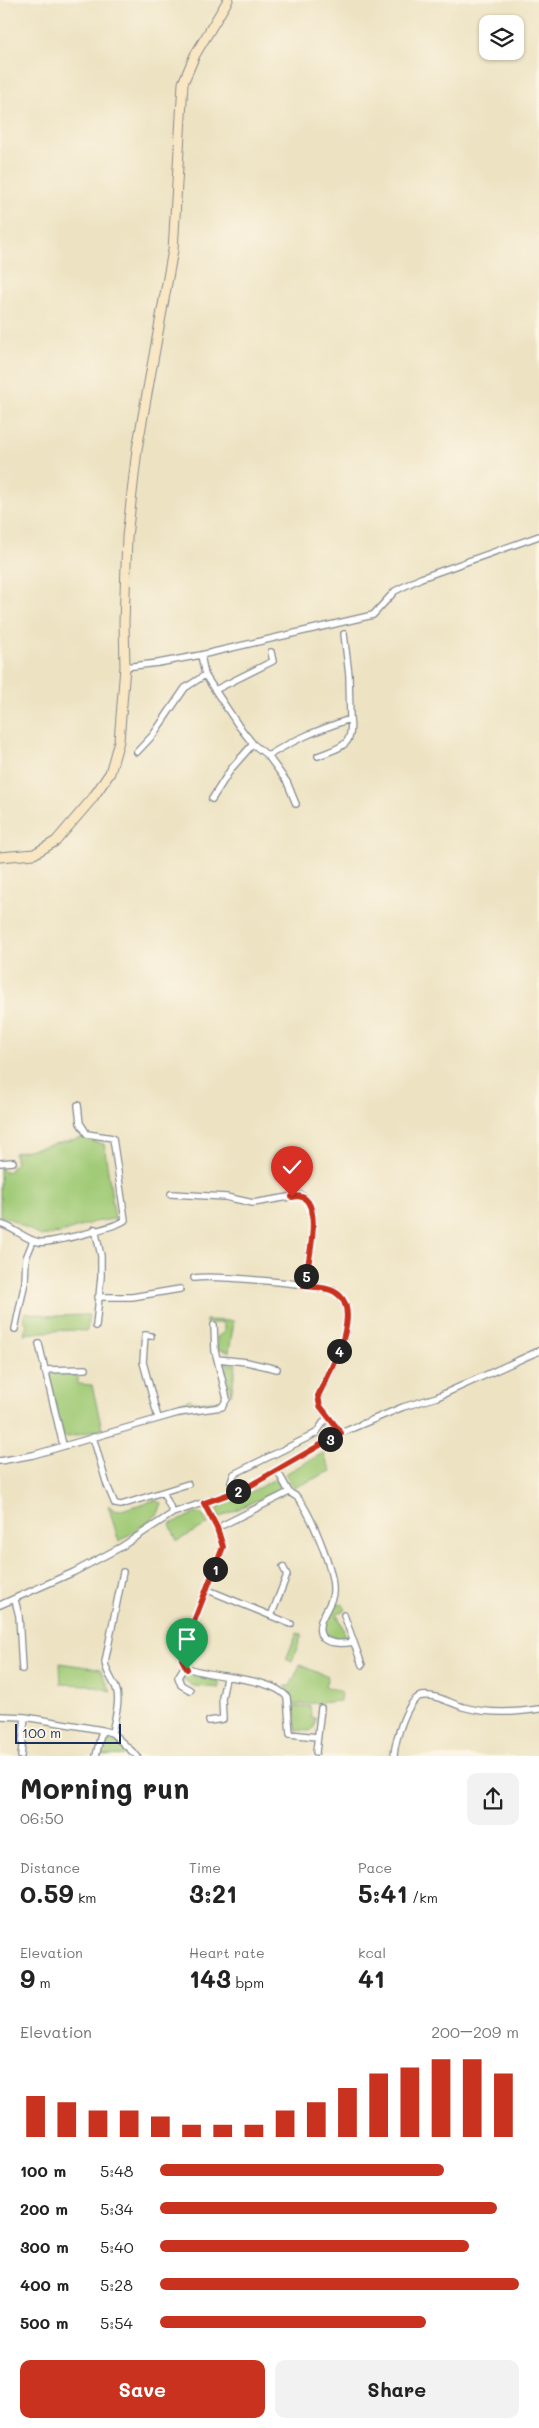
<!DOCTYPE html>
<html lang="en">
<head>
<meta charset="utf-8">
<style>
	body { margin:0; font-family:Mali,sans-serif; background:#f2f2f2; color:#222; height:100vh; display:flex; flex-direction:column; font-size:19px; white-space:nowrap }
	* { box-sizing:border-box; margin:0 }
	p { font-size:16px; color:#767676 }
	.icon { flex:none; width:28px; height:28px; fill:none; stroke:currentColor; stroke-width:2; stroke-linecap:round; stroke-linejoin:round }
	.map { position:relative; height:1756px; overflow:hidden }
	.side { display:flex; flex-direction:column; background:#fff; flex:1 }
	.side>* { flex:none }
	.controls { position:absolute; left:479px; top:15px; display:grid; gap:10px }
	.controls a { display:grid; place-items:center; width:45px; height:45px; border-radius:10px; background:#fff; box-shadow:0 1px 4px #0004; font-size:25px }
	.scale { position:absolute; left:15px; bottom:12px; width:106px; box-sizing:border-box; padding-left:5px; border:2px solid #1b2f5e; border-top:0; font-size:14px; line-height:18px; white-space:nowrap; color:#1b2f5e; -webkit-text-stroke:4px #fcf5e5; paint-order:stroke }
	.pin { position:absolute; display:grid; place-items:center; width:42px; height:42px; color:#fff; margin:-51px -21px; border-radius:50% 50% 50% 0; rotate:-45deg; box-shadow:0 0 5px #0007 }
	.pin .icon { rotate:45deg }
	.km { position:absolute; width:25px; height:25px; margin:-12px; border-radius:50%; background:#222; color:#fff; font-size:14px; line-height:25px; text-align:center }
	.round { display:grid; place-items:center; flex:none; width:52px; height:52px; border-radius:10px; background:#f2f2f2 }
	.summary { display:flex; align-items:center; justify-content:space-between; height:85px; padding:0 20px }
	h1 { font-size:28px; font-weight:700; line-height:38px }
	.stats { display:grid; grid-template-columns:repeat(3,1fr); gap:8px; height:85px; padding:5px 20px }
	.stats div { display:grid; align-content:center }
	.stats b { font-size:25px; font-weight:700 }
	.stats small { font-size:14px; font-weight:400 }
	.stats p { font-size:14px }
	.chart { height:140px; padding:10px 20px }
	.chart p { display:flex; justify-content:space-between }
	.chart svg { width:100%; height:90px; margin-top:5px; stroke:#c8321e; stroke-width:6 }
	.action { display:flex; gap:10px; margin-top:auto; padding:10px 20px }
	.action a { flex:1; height:58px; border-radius:10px; background:#c8321e; color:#fff; font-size:20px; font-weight:700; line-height:58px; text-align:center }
	.action a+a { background:#f2f2f2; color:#222 }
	ul { padding:0 20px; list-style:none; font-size:16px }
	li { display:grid; grid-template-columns:80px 60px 1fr; align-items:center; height:38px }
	li i { height:12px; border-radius:6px; background:#c8321e }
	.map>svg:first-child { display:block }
	.green { fill:#a1cb77; stroke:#5e7d6a }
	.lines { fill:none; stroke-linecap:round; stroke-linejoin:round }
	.street-casing { stroke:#848990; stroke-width:8 }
	.secondary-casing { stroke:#848990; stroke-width:11 }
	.street { stroke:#fff; stroke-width:5.5 }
	.secondary { stroke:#f9e7c3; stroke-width:9 }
	.route-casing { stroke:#fff; stroke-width:10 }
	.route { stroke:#c8321e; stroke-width:6 }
</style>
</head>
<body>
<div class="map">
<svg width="539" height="1756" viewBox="0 0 539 1756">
	<rect width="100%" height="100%" fill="#fcf5e5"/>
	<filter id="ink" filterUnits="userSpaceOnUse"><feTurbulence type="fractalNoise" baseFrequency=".02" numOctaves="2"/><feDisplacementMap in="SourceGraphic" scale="10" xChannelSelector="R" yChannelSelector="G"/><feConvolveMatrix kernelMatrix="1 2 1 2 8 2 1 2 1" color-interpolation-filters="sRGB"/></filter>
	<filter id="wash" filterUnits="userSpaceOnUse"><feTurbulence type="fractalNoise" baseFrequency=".0096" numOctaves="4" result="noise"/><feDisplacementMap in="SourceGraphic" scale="20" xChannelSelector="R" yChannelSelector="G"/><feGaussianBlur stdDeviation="1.12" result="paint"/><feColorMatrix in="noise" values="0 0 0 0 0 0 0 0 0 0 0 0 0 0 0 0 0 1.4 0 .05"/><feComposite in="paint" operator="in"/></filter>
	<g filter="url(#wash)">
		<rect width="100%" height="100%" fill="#ede3c3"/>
		<!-- green -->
		<path class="green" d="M85 1137 91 1141 104 1144 115 1219 94 1222 61 1233 41 1236 8 1218 0 1216V1167L4 1172 10 1171 12 1166 16 1164 14 1153Z
			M25 1312 52 1316 89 1315 87 1331 64 1330 24 1334 27 1324 24 1320Z
			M206 1320 234 1321 229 1352 217 1349V1337L224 1332V1323H206Z
			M226 1363 236 1365 231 1395 225 1368Z
			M54 1372 74 1373 78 1377V1384L92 1385 102 1429 70 1437 63 1436 50 1381 51 1374Z
			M191 1399 193 1402 219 1401 213 1404 162 1409 161 1407Z
			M323 1453 331 1471 294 1488 285 1474Z
			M275 1479 281 1489 279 1492H274L219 1518 217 1511 220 1504 238 1499Z
			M155 1500 162 1503 158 1514 119 1542 108 1505 114 1510 118 1511Z
			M197 1513 202 1514 208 1524 177 1541 170 1524Z
			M334 1603 343 1605 345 1610 337 1613 345 1634 339 1639 326 1634 324 1629Z
			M297 1633 302 1635 292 1661 286 1659Z
			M60 1663 100 1669 111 1691 88 1685 61 1684Z
			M300 1665 328 1677 325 1686 341 1692 340 1701 292 1705 291 1695 285 1686H290Z
			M183 1674 218 1681 220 1688 194 1686 182 1680Z
			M310 1706 311 1718H316L314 1728 310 1731 296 1730 292 1707Z
			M107 1739H112L130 1755 99 1756 103 1742Z"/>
	</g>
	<g filter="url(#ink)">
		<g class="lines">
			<defs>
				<path id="street" d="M201 655 205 675 238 725 253 744 268 756 287 782 296 804
					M125 667 158 663 201 655 373 615 395 591 421 578 539 536
					M215 690 273 661 271 652
					M137 752 153 735 185 688 205 675
					M268 756C294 739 321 729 350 719L349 675 344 634
					M318 756C340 747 354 747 350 719
					M212 799 231 769 253 744
					M0 1163 13 1162
					M171 1194 226 1197 253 1203 301 1195C324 1206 307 1266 304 1286
					M0 1224C14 1227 25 1240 39 1242 49 1244 120 1226 125 1220L113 1138 87 1134 80 1123 78 1105
					M95 1229 101 1256V1277L96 1326
					M194 1278C213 1275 318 1284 334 1291 347 1298 348 1316 346 1328 343 1343 337 1358 331 1371 327 1379 318 1390 319 1399 319 1411 335 1423 341 1433
					M98 1297H132L180 1289
					M15 1329 25 1282 26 1258 33 1241
					M151 1336 145 1335 143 1362 158 1418
					M39 1344 63 1445
					M217 1359 247 1362 277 1369
					M44 1370 86 1369
					M93 1437 107 1485 115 1504 121 1505 188 1484
					M0 1461 33 1455 178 1413 222 1407 227 1399 215 1351 214 1325
					M277 1470 289 1492
					M231 1482 234 1474 309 1437 316 1433 328 1416
					M163 1492 173 1513
					M204 1503 217 1528 223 1547 191 1629 183 1659 185 1666C190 1670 197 1671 203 1672 224 1678 273 1679 287 1697L290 1734 317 1737
					M223 1525 289 1492C292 1494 296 1496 298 1498 311 1514 335 1572 333 1592 333 1605 317 1619 320 1632 322 1645 343 1644 353 1642
					M208 1590 291 1624
					M15 1600 19 1616 22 1669
					M0 1605 74 1572 121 1547 173 1513 246 1488 341 1433 403 1407 437 1397 539 1351
					M344 1615 362 1665
					M271 1616 287 1575 283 1567
					M185 1666 178 1677 181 1685 190 1690
					M0 1716 25 1717 102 1730 96 1756
					M209 1721 223 1719 222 1698 226 1678
					M102 1730 112 1733 137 1756
					M112 1733C114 1720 121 1701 116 1688 112 1679 106 1672 105 1662L123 1572
					M316 1752 321 1708
					M21 1756 25 1717
					M394 1756C395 1741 407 1698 422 1696 436 1694 450 1703 463 1707 488 1714 514 1713 539 1709"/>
				<path id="secondary" d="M0 857 34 854 56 841 92 799 110 773 119 741 125 667 124 622 127 537 137 449 173 250 183 83 195 55 228 0"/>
			</defs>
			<!-- street casing -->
			<use href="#street" class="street-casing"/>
			<!-- secondary casing -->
			<use href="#secondary" class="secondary-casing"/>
			<!-- street -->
			<use href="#street" class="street"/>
			<!-- secondary -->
			<use href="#secondary" class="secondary"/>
		</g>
	</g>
	<g class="lines" filter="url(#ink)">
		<defs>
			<path id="route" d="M187 1669 182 1659 191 1629 223 1547 217 1528 204 1503 246 1488 341 1433 320 1406 318 1396C328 1374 366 1310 335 1292 327 1287 313 1287 304 1286 307 1268 328 1188 292 1197"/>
		</defs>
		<!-- route casing -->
		<use href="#route" class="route-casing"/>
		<!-- route -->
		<use href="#route" class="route"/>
	</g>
</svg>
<div class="controls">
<a><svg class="icon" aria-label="layers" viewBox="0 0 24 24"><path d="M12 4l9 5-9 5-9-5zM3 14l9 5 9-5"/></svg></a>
</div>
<div class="scale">100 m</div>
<div class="pin" style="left:187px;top:1669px;background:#1e9e55"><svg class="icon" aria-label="arrive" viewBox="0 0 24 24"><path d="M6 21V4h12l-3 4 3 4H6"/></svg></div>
<div class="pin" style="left:292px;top:1197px;background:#d93025"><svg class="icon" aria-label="check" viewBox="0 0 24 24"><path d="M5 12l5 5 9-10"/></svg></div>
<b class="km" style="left:215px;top:1569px">1</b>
<b class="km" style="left:238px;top:1491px">2</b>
<b class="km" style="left:330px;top:1439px">3</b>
<b class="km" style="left:339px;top:1351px">4</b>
<b class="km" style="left:306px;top:1276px">5</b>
</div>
<section class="side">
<div class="summary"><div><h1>Morning run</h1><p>06:50</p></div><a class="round"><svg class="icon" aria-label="share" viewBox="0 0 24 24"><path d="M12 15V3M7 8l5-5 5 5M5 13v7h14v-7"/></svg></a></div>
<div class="stats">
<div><p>Distance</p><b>0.59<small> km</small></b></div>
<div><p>Time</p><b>3:21</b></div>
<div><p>Pace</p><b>5:41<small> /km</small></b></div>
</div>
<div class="stats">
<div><p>Elevation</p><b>9<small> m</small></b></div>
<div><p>Heart rate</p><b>143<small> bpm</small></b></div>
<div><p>kcal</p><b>41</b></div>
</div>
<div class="chart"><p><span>Elevation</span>200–209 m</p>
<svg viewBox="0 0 160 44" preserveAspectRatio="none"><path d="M5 44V24M15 44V27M25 44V31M35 44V31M45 44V34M55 44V38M65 44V38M75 44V38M85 44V31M95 44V27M105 44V20M115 44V13M125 44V10M135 44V6M145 44V6M155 44V13"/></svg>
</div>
<ul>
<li><b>100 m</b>5:48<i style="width:79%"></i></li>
<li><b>200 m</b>5:34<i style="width:94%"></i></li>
<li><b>300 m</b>5:40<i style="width:86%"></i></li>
<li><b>400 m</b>5:28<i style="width:100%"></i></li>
<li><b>500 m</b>5:54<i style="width:74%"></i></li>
</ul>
<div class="action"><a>Save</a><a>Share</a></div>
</section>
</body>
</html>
